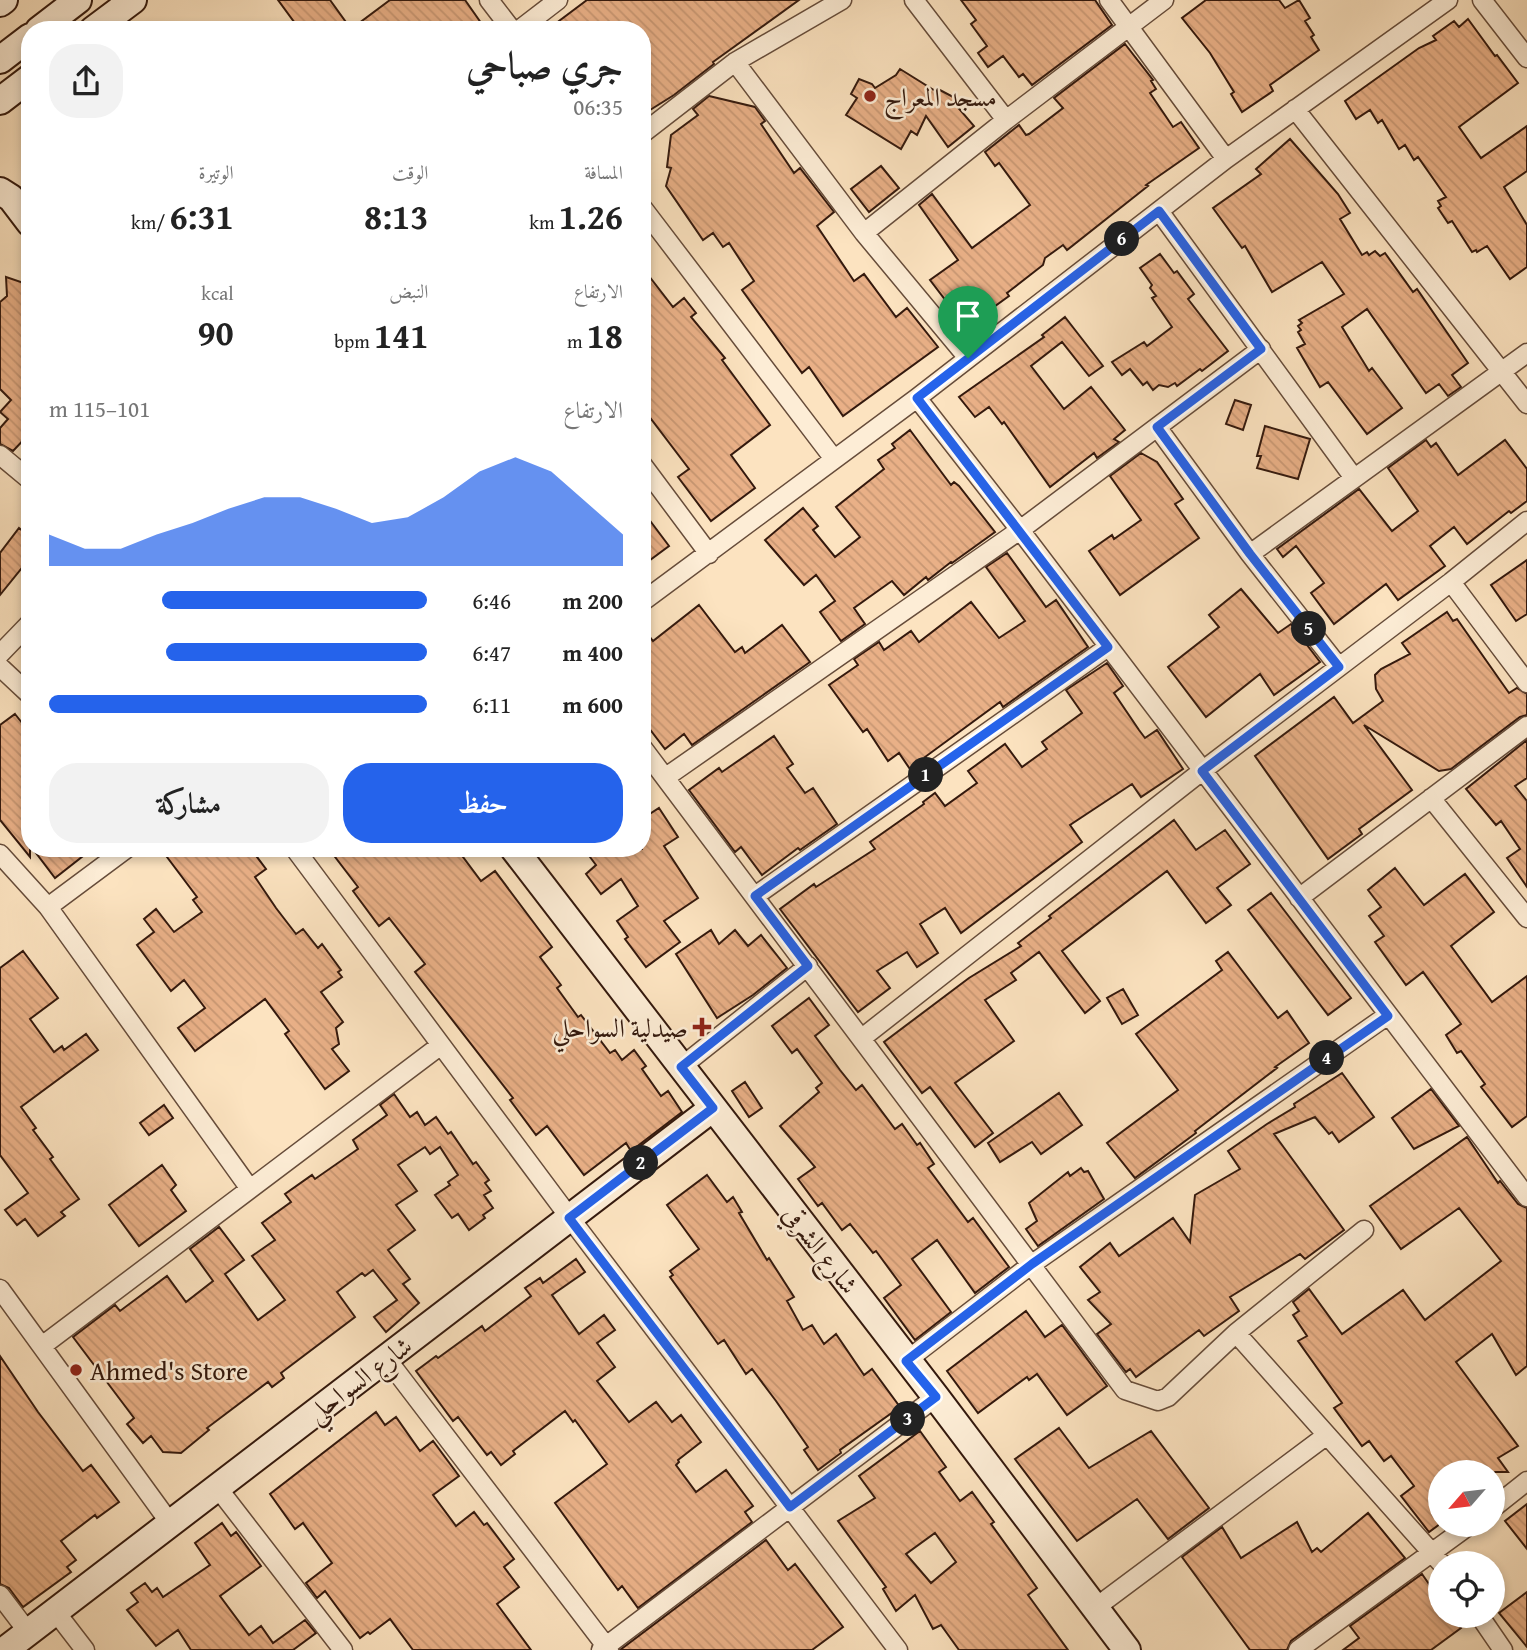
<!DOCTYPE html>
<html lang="ar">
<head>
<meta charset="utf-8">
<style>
	body { margin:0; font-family:"Gentium Book Plus",Amiri,serif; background:#f2f2f2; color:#222; direction:rtl; height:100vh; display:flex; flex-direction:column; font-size:26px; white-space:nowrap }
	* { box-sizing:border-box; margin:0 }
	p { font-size:23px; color:#767676 }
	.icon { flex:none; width:38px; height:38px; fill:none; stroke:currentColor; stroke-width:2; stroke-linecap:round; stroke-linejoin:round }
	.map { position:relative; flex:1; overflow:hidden; direction:ltr }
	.drawer { position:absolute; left:21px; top:21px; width:630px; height:836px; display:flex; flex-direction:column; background:#fff; border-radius:28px; box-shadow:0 4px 10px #0003; direction:rtl }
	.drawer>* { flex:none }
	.needle { width:46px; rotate:242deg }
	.buttons { position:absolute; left:1428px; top:1460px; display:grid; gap:14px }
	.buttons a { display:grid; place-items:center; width:77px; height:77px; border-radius:50%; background:#fff; box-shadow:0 4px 10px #0003; font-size:35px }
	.pin { position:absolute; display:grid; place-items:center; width:60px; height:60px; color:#fff; margin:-72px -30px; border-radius:50% 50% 50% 0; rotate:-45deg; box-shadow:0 0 7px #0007 }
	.pin .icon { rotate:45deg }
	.km { position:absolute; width:35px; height:35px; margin:-18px; border-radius:50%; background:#222; color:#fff; font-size:19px; line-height:35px; text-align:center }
	.round { display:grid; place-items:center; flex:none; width:74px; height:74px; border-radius:28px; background:#f2f2f2 }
	.overview { display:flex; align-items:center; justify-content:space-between; height:119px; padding:0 28px }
	h1 { font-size:38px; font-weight:700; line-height:52px }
	.metrics { display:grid; grid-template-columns:repeat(3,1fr); gap:10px; height:119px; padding:7px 28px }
	.metrics div { display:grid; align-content:center }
	.metrics b { font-size:35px; font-weight:700 }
	.metrics small { font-size:19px; font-weight:400 }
	.metrics p { font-size:19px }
	.chart { height:196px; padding:14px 28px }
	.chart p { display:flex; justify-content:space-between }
	.chart svg { width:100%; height:126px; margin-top:7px; fill:#2563eb; opacity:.7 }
	.primary-button { display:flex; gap:14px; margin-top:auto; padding:14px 28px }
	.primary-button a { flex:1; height:80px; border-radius:28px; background:#2563eb; color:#fff; font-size:28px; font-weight:700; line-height:80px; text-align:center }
	.primary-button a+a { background:#f2f2f2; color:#222 }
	ul { padding:0 28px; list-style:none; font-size:23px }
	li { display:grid; grid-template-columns:112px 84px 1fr; align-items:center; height:52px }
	li i { height:18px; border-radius:9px; background:#2563eb }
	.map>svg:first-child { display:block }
	.building { fill:url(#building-back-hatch); stroke:#34190d; stroke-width:2; fill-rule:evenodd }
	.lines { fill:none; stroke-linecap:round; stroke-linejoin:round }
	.street-casing { stroke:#664c3a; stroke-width:21 }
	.secondary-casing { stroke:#34190d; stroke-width:30 }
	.street { stroke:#fdedd6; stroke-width:18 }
	.secondary { stroke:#fdedd6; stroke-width:26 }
	.route-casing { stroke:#fff; stroke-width:14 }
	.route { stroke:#2563eb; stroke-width:9 }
	.poi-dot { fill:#8f2418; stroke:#fdedd6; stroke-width:2.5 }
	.labels { text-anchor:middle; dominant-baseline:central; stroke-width:5; stroke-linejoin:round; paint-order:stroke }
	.poi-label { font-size:26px; fill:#34190d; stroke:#fdedd6; text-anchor:start }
	.street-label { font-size:26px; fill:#34190d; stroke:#fdedd6 }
</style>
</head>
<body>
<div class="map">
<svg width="1527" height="1650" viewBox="0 0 1527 1650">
	<defs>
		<pattern id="building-back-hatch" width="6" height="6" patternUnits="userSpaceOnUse" patternTransform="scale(1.75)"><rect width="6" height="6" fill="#e9b087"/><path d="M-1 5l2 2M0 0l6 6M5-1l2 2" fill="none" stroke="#c89773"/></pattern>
	</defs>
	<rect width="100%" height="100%" fill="#fce3c0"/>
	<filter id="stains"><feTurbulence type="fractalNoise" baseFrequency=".00286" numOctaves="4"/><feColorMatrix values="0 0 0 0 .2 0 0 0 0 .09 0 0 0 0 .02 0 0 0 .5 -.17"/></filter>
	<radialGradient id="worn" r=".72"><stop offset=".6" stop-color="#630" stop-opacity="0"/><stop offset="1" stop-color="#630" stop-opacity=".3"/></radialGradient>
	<!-- building -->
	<path class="building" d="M278 0H330L351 29 390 0H465L486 30H300Z
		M587 0H799L713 62 714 64 674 95 642 115V30H547Z
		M961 0H1095L1112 25 1032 85 1023 74 1019 77 1003 56 988 67 978 53 987 46 971 24 976 20Z
		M1206 0H1279L1285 8 1299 0 1310 18 1305 21 1314 35 1311 37 1319 50 1270 85 1273 91 1242 112 1231 94 1234 92 1210 53 1182 18Z
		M1468 19 1495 56 1497 55 1518 83 1459 127 1481 158 1527 126V171L1504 187 1527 225V267L1510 279 1487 246 1477 252 1476 250 1472 252 1452 221 1448 223 1438 208 1441 206 1438 201 1446 197 1418 157 1414 160 1405 145 1399 149 1382 120 1378 123 1370 110 1356 119 1345 101 1419 48 1436 40 1433 36 1454 21 1459 27Z
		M1125 44 1153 80 1151 81 1156 89 1150 93 1173 127 1181 122 1199 148 1146 185 1148 186 1067 250 1063 245 1045 258 1043 265 1007 293 1009 296 966 327 930 280 958 260 919 205 932 194 972 248 1030 205 999 163 995 166 985 152 1019 125 1026 135 1029 134 1063 108 1054 98Z
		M900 69 937 92 938 89 959 100 955 104 974 126 948 147 926 116 917 135 911 131 901 149 846 115 857 98 851 94 859 79 872 84 875 88 896 75Z
		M709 96 755 107 765 121 761 124 794 173 800 168 834 212 817 226 854 281 864 274 896 317 907 308 938 347 843 416 809 367 802 373 742 290 754 281 729 243 723 247 713 233 703 240 666 186 671 168 667 167 671 135 698 115 693 109Z
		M1290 139 1338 194 1350 213 1340 219 1362 255 1367 252 1369 255 1375 251 1380 256 1385 253 1413 292 1417 289 1468 363 1452 375 1461 387 1448 396 1439 384 1426 393 1367 309 1342 327 1369 371 1372 368 1402 408 1367 434 1328 382 1320 387 1297 348 1305 344 1298 332 1301 330 1298 326 1302 323 1299 320 1344 294 1322 262 1272 292 1245 246 1242 248 1213 208 1261 174 1256 169Z
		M881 166 899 188 869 212 851 189Z
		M1160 254 1174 273 1177 271 1194 294 1188 299 1228 351 1202 371 1200 369 1177 386 1175 383 1168 387 1159 385 1153 390 1147 382 1143 385 1130 369 1122 375 1112 362 1144 342 1147 346 1172 327 1152 298 1156 296 1150 288 1152 285 1140 268Z
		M642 267 673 307 684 298 696 313 691 317 725 358 722 360 770 425 731 455 755 488 711 521 678 477 689 469 651 419 642 426Z
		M6 277 24 283 30 289V433L13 451 0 444V428L8 419 0 412 11 400 0 389V302L7 296Z
		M1065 317 1103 366 1089 376 1062 342 1031 366 1064 409 1091 387 1125 430 1114 439 1119 442 1097 458 1094 453 1050 487 1004 422 1002 424 989 407 975 417 959 397 1044 337 1042 335Z
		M1235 400 1251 405 1243 430 1226 424Z
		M1265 426 1310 439 1298 479 1257 468 1261 456H1257Z
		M910 430 951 485 954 482 959 486 995 532 952 563 951 562 928 580 926 577 904 595 892 581 889 583 854 608 865 624 841 641 820 612 835 601 816 575 804 585 765 540 803 508 818 526 813 530 835 557 860 537 836 507 884 469 878 460 895 448 892 444Z
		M1426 440 1431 447 1436 443 1458 475 1505 440 1527 469V501L1511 513 1509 511 1467 544 1454 527 1430 546 1445 566 1398 600 1386 584 1334 624 1311 593 1324 583 1296 546 1283 557 1277 549 1359 489 1392 531 1418 511 1388 468Z
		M1141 453 1157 462 1183 499 1175 504 1199 538 1120 595 1089 551 1112 535 1114 539 1141 520 1110 476Z
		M642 510 669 546 642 566Z
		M19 528 30 537V558L0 595V553Z
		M1007 553 1046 607 1056 600 1088 647 1003 707 1000 702 925 757 928 760 912 772 899 753 888 761 867 729 863 732 829 685 858 665 854 659 879 642 884 650 911 631 919 642 971 602 999 638 1025 621 986 567Z
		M1527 560V614L1516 621 1491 585Z
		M1241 589 1278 633 1291 624 1320 662 1274 695 1260 674 1206 717 1168 667 1219 627 1209 615Z
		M699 605 735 652 742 647 745 653 782 625 810 662 692 745 684 734 665 749 642 719V627L653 641Z
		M1447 612 1453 621 1457 619 1509 693 1517 688 1527 694V715L1520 717 1451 769 1439 771 1364 725 1412 790 1359 829 1362 834 1328 859 1255 756 1334 697 1353 723 1383 701 1376 689 1375 675 1381 669 1410 654 1402 643Z
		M1107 663 1123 686 1114 693 1139 730 1145 738 1157 730 1183 769 1141 797 1132 784 1070 825 1082 842 961 933 945 908 920 924 938 953 917 967 907 952 877 971 890 988 858 1012 780 909 814 884 816 887 875 849 870 842 924 804 923 802 935 793 945 806 977 783 968 771 1005 744 1022 767 1047 749 1042 742 1082 713 1066 690Z
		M15 714 30 733V857L0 820V725Z
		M774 736 793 764 787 768 805 793 813 788 837 824 800 850 798 848 762 875 741 847 735 852 689 790 719 768 722 772Z
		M1527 740V778L1515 786 1527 801V887L1507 858 1520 849 1501 821 1496 825 1466 789Z
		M659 808 678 837 664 846 698 898 664 921 680 942 646 967 625 939 628 937 617 921 638 906 621 879 601 894 586 874 596 865 584 849H642V819Z
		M1174 820 1196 850 1225 830 1250 864 1217 888 1231 905 1206 923 1167 871 1062 951 1100 1001 1085 1013 1039 952 1011 973 1016 980 985 1000 1014 1041 955 1083 993 1133 975 1147 930 1087 922 1093 884 1042 969 978 1021 946 1018 943 1051 918 1049 916Z
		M33 849H92L55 878Z
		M161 849H251L266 869 255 877 276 908 296 934 303 929 318 948 322 944 341 970 338 972 342 977 321 992 343 1022 336 1028 339 1044 332 1049 349 1071 325 1089 285 1034 289 1031 265 999 195 1051 178 1028 205 1008 184 980 171 991 137 945 154 932 144 919 156 909 174 932 202 912 193 900 197 897Z
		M329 849H457L481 881 495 871 552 947 540 957 561 985 557 988 578 1017 581 1015 610 1053 615 1050 622 1060 634 1050 646 1066 642 1069 661 1096 668 1091 682 1112 631 1151 626 1143 584 1175 547 1126 536 1135 510 1100 513 1098 415 972 425 964 389 918 379 926 353 891 358 887Z
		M1395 868 1424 905 1465 874 1494 912 1451 946 1492 1002 1527 976V1116L1512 1127 1481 1087 1485 1084 1461 1051 1457 1053 1446 1035 1461 1024 1423 972 1406 985 1375 942 1384 936 1369 916 1381 907 1368 890Z
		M1271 893 1351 998 1328 1015 1248 910Z
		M711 930 719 944 735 930 748 946 761 935 787 968 753 995 717 1018 676 954Z
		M23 951 58 998 30 1019 54 1052 62 1046 64 1050 86 1034 98 1050 21 1107 36 1128 33 1130 53 1157 50 1159 79 1199 61 1212 65 1216 38 1236 25 1219 17 1225 5 1210 28 1193 0 1155V968Z
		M1228 952 1278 1018 1287 1011 1309 1043 1275 1067 1277 1068 1195 1131 1196 1133 1135 1178 1107 1143 1178 1090 1136 1034 1222 970 1216 961Z
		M1123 989 1138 1015 1122 1024 1107 998Z
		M809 998 829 1025 815 1036 840 1070 856 1090 862 1085 895 1129 902 1124 917 1145 920 1143 934 1164 928 1168 968 1222 973 1218 1009 1267 975 1293 937 1240 912 1259 951 1312 915 1340 884 1298 901 1285 876 1251 873 1253 850 1224 842 1230 822 1203 818 1206 798 1179 815 1167 780 1126 819 1092 816 1088 822 1083 797 1049 792 1053 772 1026Z
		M1342 1073 1374 1117 1339 1142 1332 1132 1329 1134 1315 1117 1274 1134 1344 1230 1305 1259 1300 1254 1230 1297 1239 1311 1204 1336 1199 1330 1136 1377 1130 1369 1126 1372 1097 1334 1111 1324 1088 1300 1100 1292 1080 1267 1110 1243 1119 1256 1173 1218 1190 1242 1195 1195 1240 1169 1228 1151 1267 1124 1295 1107 1294 1104Z
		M745 1082 762 1108 749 1117 732 1091Z
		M1431 1089 1459 1126 1414 1149 1392 1118Z
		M1059 1093 1082 1125 1041 1154 1032 1142 1000 1162 988 1143Z
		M394 1094 410 1117 417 1112 425 1125 436 1117 448 1134 451 1132 473 1164 476 1162 489 1180 485 1183 491 1191 484 1195 493 1208 483 1215 485 1218 469 1230 458 1214 452 1218 435 1195 450 1185 448 1182 458 1175 440 1147 430 1154 425 1147 398 1165 417 1191 396 1205 415 1230 388 1250 410 1279 403 1284 419 1303 386 1332 374 1317 397 1300 373 1270 365 1276 362 1273 337 1292 355 1317 281 1373 284 1378 272 1387 268 1382 207 1428 209 1430 181 1453 163 1452 151 1436 143 1443 127 1424 134 1418 73 1337 115 1305 120 1311 167 1276 186 1302 213 1281 190 1249 219 1227 244 1260 225 1274 258 1320 285 1300 252 1256 275 1240 262 1223 291 1202 285 1194 312 1175 315 1179 358 1149 353 1140 387 1115 380 1105Z
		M164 1105 173 1118 149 1135 140 1123Z
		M1467 1137 1498 1183 1500 1181 1518 1204 1527 1208V1366L1516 1375 1492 1334 1456 1362 1518 1446 1498 1458 1508 1472H1440V1524L1429 1532 1401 1496 1414 1486 1391 1456 1384 1461 1369 1441 1362 1446 1334 1408 1342 1403 1298 1341 1307 1336 1293 1315 1299 1311 1293 1302 1309 1289 1342 1334 1403 1290 1425 1320 1501 1261 1459 1208 1401 1249 1370 1206Z
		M162 1165 176 1185 171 1190 186 1211 139 1246 109 1205Z
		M1081 1168 1084 1172 1088 1171 1104 1199 1038 1246 1026 1229 1037 1221 1029 1203 1068 1172 1070 1176Z
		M707 1175 727 1202 733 1197 742 1212 739 1213 767 1260 769 1258 794 1297 787 1301 803 1330 812 1325 824 1344 836 1334 864 1375 872 1369 900 1407 840 1450 841 1453 818 1470 804 1450 808 1447 776 1401 752 1369 746 1374 724 1340 718 1344 670 1277 673 1275 670 1271 699 1249 667 1205Z
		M576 1259 585 1272 552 1295 579 1334 604 1315 615 1330 597 1343 615 1367 597 1381 629 1422 656 1402 672 1422 681 1415 701 1442 678 1460 679 1462 676 1465 696 1492 726 1470 753 1506 745 1512 752 1522 638 1608 622 1586 618 1590 555 1503 607 1464 575 1420 573 1422 565 1411 513 1451 515 1454 501 1465 491 1452 487 1455 458 1417 453 1421 416 1371 436 1356 438 1358 482 1326 485 1331 531 1296 525 1288 540 1278 543 1283Z
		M1026 1311 1045 1337 1062 1325 1107 1386 1067 1415 1037 1374 1029 1380 1027 1377 978 1413 947 1371Z
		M0 1356 38 1412 83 1471 91 1465 119 1502 97 1518 95 1515 61 1541 76 1560 67 1567 71 1572 23 1607 9 1588 0 1584Z
		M376 1412 385 1425 396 1417 420 1451 433 1441 459 1476 433 1495 456 1526 474 1512 484 1525 487 1523 514 1559 504 1567 519 1587 497 1604 531 1650H413L390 1619 370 1634 368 1632 360 1638 325 1591 317 1598 306 1583 332 1563 303 1523 295 1529 270 1494Z
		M1059 1428 1089 1468 1151 1431 1209 1508 1168 1539 1137 1499 1077 1541 1015 1459Z
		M920 1431 946 1467 939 1472 960 1501 972 1492 994 1522 991 1524 1037 1588 1028 1595 1068 1650H959L941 1625 933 1629 915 1595 896 1611 883 1589 886 1587 838 1521 875 1498 859 1476ZM935 1533 956 1562 931 1583 906 1554Z
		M1527 1504V1549L1505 1521Z
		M1368 1513 1405 1558 1291 1641 1287 1650H1250L1182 1557 1222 1527 1241 1558 1297 1522 1312 1552 1317 1548 1321 1552Z
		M222 1523 231 1536 236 1532 261 1566 220 1596 249 1635 261 1626 273 1643 305 1620 316 1633 293 1650H191L178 1630 156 1646 127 1610 138 1602 131 1593 145 1583 152 1592 157 1588 163 1597 210 1565 195 1543Z
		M766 1540 788 1570 795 1564 843 1627 812 1650H620Z
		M1422 1574 1440 1600V1615H1452L1461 1628 1431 1650H1343L1359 1638 1350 1626Z
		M1527 1592V1647L1499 1613Z"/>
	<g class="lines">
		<defs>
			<path id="street" d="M489 0 512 30
				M914 0 1006 120
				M1109 0 1226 159
				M1482 0 1527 58
				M519 30 558 0
				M735 62 864 233 968 358
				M1295 109 1527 404
				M642 134 735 62 842 0
				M642 207 834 459
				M1159 211 1354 478
				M864 233 1006 120 1164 0
				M917 398 1020 530 1527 1197
				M1157 427 1250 554 1339 667
				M0 455 30 480
				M642 464 709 554
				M1250 554 1527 353
				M1451 582 1527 683
				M642 602 917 398 1226 159 1448 0
				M0 654 30 623
				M0 667 30 695
				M642 747 1125 1390 1158 1401 1168 1397 1236 1333 1364 1230
				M666 777 1020 530 1261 349
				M1431 798 1527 918
				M295 849 570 1218 898 1650
				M0 854 48 907 250 1189
				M755 896 1108 647
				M1299 898 1527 726
				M48 907 126 849
				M862 1038 1202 771 1451 582 1527 521
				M681 1067 808 966
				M0 1289 170 1523
				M1236 1333 1441 1563
				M42 1346 441 1045
				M386 1358 609 1650
				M906 1361 1032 1264 1388 1015
				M217 1487 343 1650
				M1493 1508 1527 1481
				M0 1595 28 1632
				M1095 1608 1327 1435
				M55 1611 85 1650
				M1479 1615 1503 1650
				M601 1650 936 1397
				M1298 1650 1471 1524"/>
			<path id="secondary" d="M0 3 4 0
				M39 30 78 0
				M93 30 133 0
				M0 60 30 37
				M0 101 30 78
				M0 191 11 198 30 223
				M514 849 936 1397 1127 1650
				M5 1650 713 1108"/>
		</defs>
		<!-- street casing -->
		<use href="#street" class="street-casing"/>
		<!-- secondary casing -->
		<use href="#secondary" class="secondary-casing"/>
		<!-- street -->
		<use href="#street" class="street"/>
		<!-- secondary -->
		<use href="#secondary" class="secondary"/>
	</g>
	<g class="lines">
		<defs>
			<path id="route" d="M1159 211 1261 349 1157 427 1250 554 1339 667 1202 771 1388 1016 1032 1264 906 1361 936 1397 790 1507 569 1218 713 1108 681 1067 808 966 755 896 1108 647 917 398Z"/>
		</defs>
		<!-- route casing -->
		<use href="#route" class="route-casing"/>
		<!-- route -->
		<use href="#route" class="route"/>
	</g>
	<!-- markers -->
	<g class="poi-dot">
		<circle cx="870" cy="96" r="7"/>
		<path d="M698.5 1016.5h7v7h7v7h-7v7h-7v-7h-7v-7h7z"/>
		<circle cx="76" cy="1370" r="7"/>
	</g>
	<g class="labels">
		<!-- poi labels -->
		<g class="poi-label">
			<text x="884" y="96">مسجد المعراج</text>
			<text x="688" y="1027" text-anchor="end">صيدلية السواحلي</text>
			<text x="90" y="1370">Ahmed's Store</text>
		</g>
		<!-- street labels -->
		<g class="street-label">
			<text transform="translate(821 1249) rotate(52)">شارع الشرقي</text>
			<text transform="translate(359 1379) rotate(-37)">شارع السواحلي</text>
		</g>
	</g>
	<rect width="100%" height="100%" filter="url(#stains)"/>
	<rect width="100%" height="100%" fill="url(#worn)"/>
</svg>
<div class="buttons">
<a><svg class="needle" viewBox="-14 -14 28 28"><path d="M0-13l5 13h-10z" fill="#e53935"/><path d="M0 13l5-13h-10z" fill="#767676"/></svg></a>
<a><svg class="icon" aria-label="locate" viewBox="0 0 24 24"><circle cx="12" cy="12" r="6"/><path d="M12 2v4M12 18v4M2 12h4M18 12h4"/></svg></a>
</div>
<div class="pin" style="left:968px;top:358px;background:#1e9e55"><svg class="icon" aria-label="arrive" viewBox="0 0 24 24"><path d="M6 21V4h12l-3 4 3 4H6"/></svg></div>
<b class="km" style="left:926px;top:775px">1</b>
<b class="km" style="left:641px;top:1163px">2</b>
<b class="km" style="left:908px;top:1419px">3</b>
<b class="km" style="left:1327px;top:1058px">4</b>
<b class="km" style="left:1309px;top:629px">5</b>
<b class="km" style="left:1122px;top:239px">6</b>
<section class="drawer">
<div class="overview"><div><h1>جري صباحي</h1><p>06:35</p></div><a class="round"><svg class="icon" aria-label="share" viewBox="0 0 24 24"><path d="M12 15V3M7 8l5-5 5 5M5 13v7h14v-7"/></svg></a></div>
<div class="metrics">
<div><p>المسافة</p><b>1.26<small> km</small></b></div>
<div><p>الوقت</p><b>8:13</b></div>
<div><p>الوتيرة</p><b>6:31<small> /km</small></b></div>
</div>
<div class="metrics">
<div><p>الارتفاع</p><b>18<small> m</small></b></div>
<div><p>النبض</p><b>141<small> bpm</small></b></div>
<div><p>kcal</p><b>90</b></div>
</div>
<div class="chart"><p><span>الارتفاع</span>101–115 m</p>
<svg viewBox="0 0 160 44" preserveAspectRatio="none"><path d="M0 44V33L10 38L20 38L30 33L40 29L50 24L60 20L70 20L80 24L90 29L100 27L110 20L120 11L130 6L140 11L150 22L160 33V44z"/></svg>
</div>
<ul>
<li><b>200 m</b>6:46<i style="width:70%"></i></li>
<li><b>400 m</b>6:47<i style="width:69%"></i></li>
<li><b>600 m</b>6:11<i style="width:100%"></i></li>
</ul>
<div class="primary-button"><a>حفظ</a><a>مشاركة</a></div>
</section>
</div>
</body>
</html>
